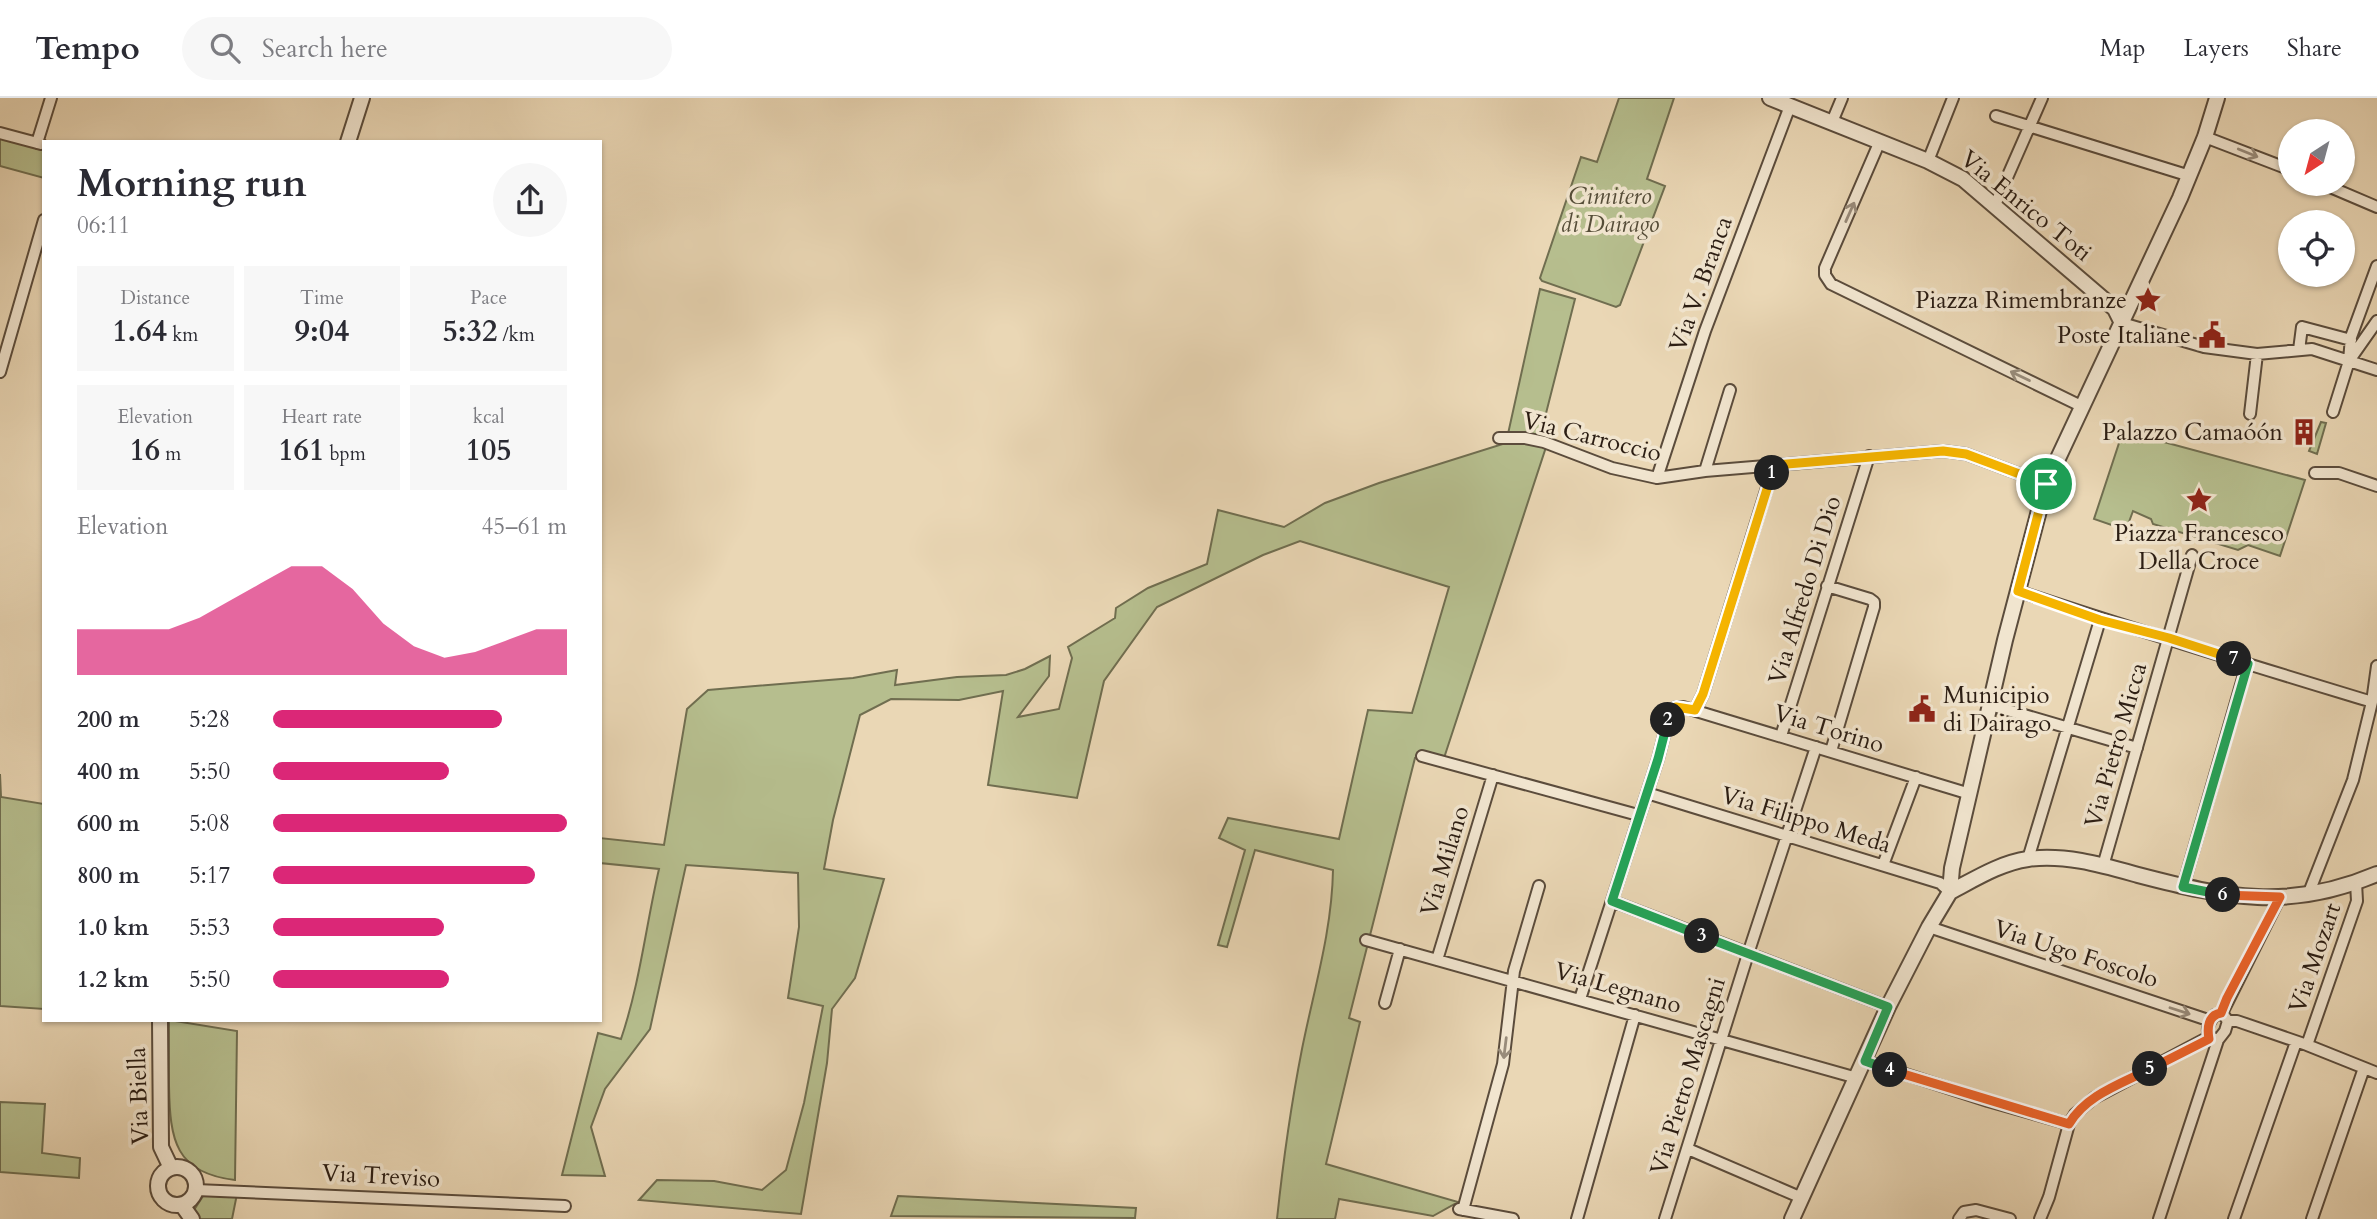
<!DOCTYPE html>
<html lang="en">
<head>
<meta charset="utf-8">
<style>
	body { margin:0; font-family:Cardo,serif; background:#f7f7f7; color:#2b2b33; height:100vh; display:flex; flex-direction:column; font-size:26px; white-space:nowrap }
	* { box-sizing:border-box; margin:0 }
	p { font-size:23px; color:#7c7c81 }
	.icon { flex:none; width:38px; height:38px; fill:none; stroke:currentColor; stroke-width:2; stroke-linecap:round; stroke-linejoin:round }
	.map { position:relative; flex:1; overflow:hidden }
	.sheet { position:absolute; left:42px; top:42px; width:560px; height:882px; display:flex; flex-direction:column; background:#fff; border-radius:0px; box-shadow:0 2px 5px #0004 }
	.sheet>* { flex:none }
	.needle { width:46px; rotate:216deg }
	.fabs { position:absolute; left:2278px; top:21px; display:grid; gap:14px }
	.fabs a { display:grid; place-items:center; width:77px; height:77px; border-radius:50%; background:#fff; box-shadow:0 2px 5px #0004; font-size:35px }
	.pin { position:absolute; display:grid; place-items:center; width:60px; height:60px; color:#fff; margin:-30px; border:4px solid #fff; border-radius:50%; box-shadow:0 2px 7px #0007 }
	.km { position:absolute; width:35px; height:35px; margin:-18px; border-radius:50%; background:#222; color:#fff; font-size:19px; line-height:35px; text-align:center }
	.round { display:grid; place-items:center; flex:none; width:74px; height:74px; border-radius:37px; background:#f7f7f7 }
	.overview { display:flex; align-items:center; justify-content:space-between; height:119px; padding:0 35px }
	h1 { font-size:38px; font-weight:700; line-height:52px }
	.metrics { display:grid; grid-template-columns:repeat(3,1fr); gap:10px; height:119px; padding:7px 35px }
	.metrics div { display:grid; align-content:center; border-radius:0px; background:#f7f7f7; text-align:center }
	.metrics b { font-size:30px; font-weight:700 }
	.metrics small { font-size:19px; font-weight:400 }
	.metrics p { font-size:19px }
	.chart { height:196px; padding:14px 35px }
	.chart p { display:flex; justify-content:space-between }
	.chart svg { width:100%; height:126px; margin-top:7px; fill:#db2777; opacity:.7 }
	ul { padding:0 35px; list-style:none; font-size:23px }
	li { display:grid; grid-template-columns:112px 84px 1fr; align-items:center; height:52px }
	li i { height:18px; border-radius:9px; background:#db2777 }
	header { display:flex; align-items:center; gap:42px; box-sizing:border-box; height:98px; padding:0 35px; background:#fff; border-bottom:2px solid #e1e1e2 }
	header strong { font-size:33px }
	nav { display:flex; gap:38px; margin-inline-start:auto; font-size:24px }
	.search { width:490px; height:63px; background:#f7f7f7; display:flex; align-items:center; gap:18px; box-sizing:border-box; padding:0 24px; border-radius:38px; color:#7c7c81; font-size:26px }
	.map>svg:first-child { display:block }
	.green { fill:#b6be8e; stroke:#706e50; stroke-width:2 }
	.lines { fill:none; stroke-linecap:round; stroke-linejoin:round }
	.minor-casing { stroke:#5b4c3c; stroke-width:14 }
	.tertiary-casing { stroke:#5b4c3c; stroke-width:18 }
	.minor { stroke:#f1e5cf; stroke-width:10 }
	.tertiary { stroke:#f1e5cf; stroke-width:14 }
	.oneway { stroke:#988b7a }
	.split-1-casing { stroke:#fff; stroke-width:14 }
	.split-2-casing { stroke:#fff; stroke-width:14 }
	.split-3-casing { stroke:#fff; stroke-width:14 }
	.split-4-casing { stroke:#fff; stroke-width:14 }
	.split-5-casing { stroke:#fff; stroke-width:14 }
	.split-6-casing { stroke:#fff; stroke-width:14 }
	.split-7-casing { stroke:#fff; stroke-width:14 }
	.split-8-casing { stroke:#fff; stroke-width:14 }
	.split-1 { stroke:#f5b400; stroke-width:9 }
	.split-2 { stroke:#f5b400; stroke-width:9 }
	.split-3 { stroke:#22a559; stroke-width:9 }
	.split-4 { stroke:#22a559; stroke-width:9 }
	.split-5 { stroke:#f0652b; stroke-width:9 }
	.split-6 { stroke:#f0652b; stroke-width:9 }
	.split-7 { stroke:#22a559; stroke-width:9 }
	.split-8 { stroke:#f5b400; stroke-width:9 }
	.labels { text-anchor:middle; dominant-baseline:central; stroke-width:7; stroke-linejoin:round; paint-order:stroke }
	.park-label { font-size:24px; font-style:italic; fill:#554d38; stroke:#f1e5cf }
	.street-label { font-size:24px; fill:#2b1d13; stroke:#f1e5cf }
	.poi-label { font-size:24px; fill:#2b1d13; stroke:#f1e5cf; text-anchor:end }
</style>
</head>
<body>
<header>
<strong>Tempo</strong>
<div class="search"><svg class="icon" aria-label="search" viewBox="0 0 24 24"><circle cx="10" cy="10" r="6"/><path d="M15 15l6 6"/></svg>Search here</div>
<nav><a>Map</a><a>Layers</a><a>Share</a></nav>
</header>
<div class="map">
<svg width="2377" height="1121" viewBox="0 0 2377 1121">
	<rect width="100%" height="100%" fill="#ead7b5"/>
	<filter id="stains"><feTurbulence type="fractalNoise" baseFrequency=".00286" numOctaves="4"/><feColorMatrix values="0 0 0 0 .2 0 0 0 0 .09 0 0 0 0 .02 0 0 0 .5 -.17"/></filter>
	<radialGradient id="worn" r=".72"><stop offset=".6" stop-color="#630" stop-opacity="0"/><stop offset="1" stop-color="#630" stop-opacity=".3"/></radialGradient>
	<!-- green -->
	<path class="green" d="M1619 0H1674L1647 81 1665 88 1620 207 1616 209 1542 183 1540 180 1581 59 1597 64Z
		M0 39 44 51V80L0 68Z
		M1540 191 1575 201 1540 339 1546 349 1444 660 1436 657 1415 660 1349 920 1360 924 1326 1066 1458 1104 1433 1118 1339 1101 1335 1121H1277C1283 1064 1291 1007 1302 951 1314 891 1332 833 1333 772L1255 752 1227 849 1218 847 1245 752 1219 740 1228 720 1339 741 1368 612 1412 615 1449 489 1300 443 1263 457 1157 509 1104 583 1077 700 988 687 1003 593 959 602 891 601 860 617 833 722 824 771 884 781 855 880 832 911 827 965 801 1116 639 1102 657 1082 714 1083 762 1092 786 1072 804 1005 823 908 788 900 799 829 798 775 686 767 650 931 605 991 591 1029 605 1078 562 1077 598 935 621 941C640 885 646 827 659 771L600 765V740L664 747 687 611 708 592 853 580 897 572 895 587 957 579 1006 577 1025 571 1050 558 1049 578 1018 619 1059 611 1072 560 1068 549 1115 520 1116 510 1148 490 1207 466 1218 412 1284 429 1325 405 1379 385 1506 345Z
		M2321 324 2326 325 2317 356 2309 353Z
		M2123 333 2305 382 2280 458 2248 447 2238 452 2153 426 2151 421 2133 413 2126 432 2094 421Z
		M0 676 1 699 44 706V911L0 908Z
		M169 922 237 933 235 1082C175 1075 170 1042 169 988 169 966 169 944 169 922Z
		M0 1004 45 1006 42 1055 80 1060 79 1080 0 1074Z
		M205 1095 237 1096 232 1121H199L194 1112Z
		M898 1098 1136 1110 1135 1120 891 1118Z"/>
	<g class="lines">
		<defs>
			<path id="minor" d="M1996 18 2190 78
				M1832 24 1842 0
				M0 35 41 46
				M2205 39 2291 72
				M1880 43 1825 170V177L1831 186 2081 308
				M37 45 51 0
				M1928 63 1953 0
				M2323 86 2377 109
				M1995 107 2042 0
				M2122 225 2204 249 2257 256 2312 251 2377 272
				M2299 252 2302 229 2351 242
				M2349 263 2377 223
				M0 274 44 122
				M2333 314 2349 263 2351 239 2377 168
				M2250 316 2257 256
				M1499 340H1525L1544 344 1612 370 1657 380 1705 373 1943 353 1966 356 2046 386
				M1705 373 1730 292
				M2315 375H2339L2377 388
				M1657 380 1705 233 1790 8
				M1827 488 1870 501 1874 504V509L1831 653
				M2018 493C2135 532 2254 568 2372 604
				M1990 607 2137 650
				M1695 612 1703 596 1774 367
				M1781 638 1869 358
				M1422 658 1638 717
				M1647 695 1940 785 1950 794
				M2028 761 2100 522
				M1883 767 1916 679
				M2103 768 2192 457
				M2183 789 2247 566
				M2308 797 2353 682 2372 604 2377 568
				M1612 803 1888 909
				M1929 829 2205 921 2209 925
				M1366 842 1857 980
				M1437 862 1493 677
				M1580 901 1658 661 1670 614 1676 609H1683L1970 696
				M1385 905 1400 851
				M2222 915 2280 799
				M2222 915 2228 923 2225 933 2218 942 2209 939C2206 930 2209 924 2215 917Z
				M2228 923H2237L2307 947 2377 975
				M2307 947 2357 803 2356 785
				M1865 963 1988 1003 2069 1026
				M1688 1051 1802 1100
				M196 1092 565 1108
				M1459 1111 1513 1121
				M1463 1112 1503 966 1514 873 1539 788
				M1577 1121 1635 917
				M1665 1121 1748 856 1816 649
				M1959 1121 1964 1114 1976 1112 2010 1121
				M2040 1121 2049 1099 2069 1026 2075 1016 2094 1000 2209 939
				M2159 1121 2218 942
				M2234 1121 2296 944
				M2312 1121 2364 970"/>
			<path id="tertiary" d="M1770 0 1928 63 1963 81 2115 211 2122 225
				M348 44 362 0
				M1950 794C1975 781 2000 765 2028 761 2065 756 2102 767 2138 777 2226 800 2290 813 2377 776
				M160 922 161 1049 171 1070
				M158 1088a19 19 0 1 1 38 0a19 19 0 1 1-38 0Z
				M182 1107 192 1121
				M1792 1121 1888 909 1929 829 1950 794 1952 770 2005 542 2046 386 2180 100 2205 39 2217 0"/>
		</defs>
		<!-- minor casing -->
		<use href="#minor" class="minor-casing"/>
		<!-- tertiary casing -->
		<use href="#tertiary" class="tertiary-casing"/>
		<!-- minor -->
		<use href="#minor" class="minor"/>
		<!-- tertiary -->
		<use href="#tertiary" class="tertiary"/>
	</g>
	<!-- one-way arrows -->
	<defs><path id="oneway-shaft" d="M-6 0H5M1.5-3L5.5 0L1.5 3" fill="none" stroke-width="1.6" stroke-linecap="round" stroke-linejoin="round" transform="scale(1.75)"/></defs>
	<g class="oneway">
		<use href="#oneway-shaft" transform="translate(2248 55) rotate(22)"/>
		<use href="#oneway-shaft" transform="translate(1850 114) rotate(-66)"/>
		<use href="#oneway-shaft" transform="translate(2020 278) rotate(-154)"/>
		<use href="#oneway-shaft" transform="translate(2180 913) rotate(18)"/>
		<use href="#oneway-shaft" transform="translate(1505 950) rotate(97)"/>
	</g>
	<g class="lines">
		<defs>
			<path id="split-1" d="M1772 375 1774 367 1943 353 1966 356 2046 386"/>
			<path id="split-2" d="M1668 622 1670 614 1676 609 1695 612 1703 596 1772 375"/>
			<path id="split-3" d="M1668 622 1658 661 1612 803 1702 838"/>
			<path id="split-4" d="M1702 838 1888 909 1865 963 1890 972"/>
			<path id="split-5" d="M1890 972 2069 1026C2086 997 2121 986 2150 971"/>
			<path id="split-6" d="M2150 971 2209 941C2207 930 2208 917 2221 915L2227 900 2280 799 2223 797"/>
			<path id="split-7" d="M2223 797 2183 789 2248 566 2234 561"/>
			<path id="split-8" d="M2046 386 2018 493 2100 522 2169 540 2234 561"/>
		</defs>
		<!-- split-1 casing -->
		<use href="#split-1" class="split-1-casing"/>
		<!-- split-2 casing -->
		<use href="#split-2" class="split-2-casing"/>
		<!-- split-3 casing -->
		<use href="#split-3" class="split-3-casing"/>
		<!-- split-4 casing -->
		<use href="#split-4" class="split-4-casing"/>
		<!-- split-5 casing -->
		<use href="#split-5" class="split-5-casing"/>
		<!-- split-6 casing -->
		<use href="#split-6" class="split-6-casing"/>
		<!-- split-7 casing -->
		<use href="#split-7" class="split-7-casing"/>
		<!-- split-8 casing -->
		<use href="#split-8" class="split-8-casing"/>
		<!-- split-1 -->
		<use href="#split-1" class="split-1"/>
		<!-- split-2 -->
		<use href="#split-2" class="split-2"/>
		<!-- split-3 -->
		<use href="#split-3" class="split-3"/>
		<!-- split-4 -->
		<use href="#split-4" class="split-4"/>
		<!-- split-5 -->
		<use href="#split-5" class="split-5"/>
		<!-- split-6 -->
		<use href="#split-6" class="split-6"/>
		<!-- split-7 -->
		<use href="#split-7" class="split-7"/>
		<!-- split-8 -->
		<use href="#split-8" class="split-8"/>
	</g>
	<!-- icons -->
	<defs>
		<symbol id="sight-bare" viewBox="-9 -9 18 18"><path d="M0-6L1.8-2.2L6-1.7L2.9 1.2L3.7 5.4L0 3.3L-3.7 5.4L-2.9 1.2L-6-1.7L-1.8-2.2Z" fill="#8f2418" stroke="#f1e5cf" stroke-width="2.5" paint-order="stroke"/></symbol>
		<symbol id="civic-bare" viewBox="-9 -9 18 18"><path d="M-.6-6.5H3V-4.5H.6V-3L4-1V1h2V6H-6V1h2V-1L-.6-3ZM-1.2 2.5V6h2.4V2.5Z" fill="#8f2418" stroke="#f1e5cf" stroke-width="2.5" paint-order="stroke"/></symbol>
		<symbol id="building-bare" viewBox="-9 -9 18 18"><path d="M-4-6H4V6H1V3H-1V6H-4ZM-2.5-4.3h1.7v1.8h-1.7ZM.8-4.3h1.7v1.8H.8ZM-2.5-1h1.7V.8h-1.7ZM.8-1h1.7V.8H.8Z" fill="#8f2418" stroke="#f1e5cf" stroke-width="2.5" paint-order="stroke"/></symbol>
	</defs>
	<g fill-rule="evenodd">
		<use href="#sight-bare" x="2129" y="183" width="38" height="38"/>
		<use href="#civic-bare" x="2193" y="218" width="38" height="38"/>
		<use href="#building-bare" x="2285" y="315" width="38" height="38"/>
		<use href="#sight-bare" x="2180" y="383" width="38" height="38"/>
		<use href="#civic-bare" x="1903" y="592" width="38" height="38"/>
	</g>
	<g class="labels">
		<!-- park labels -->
		<g class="park-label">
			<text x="1610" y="98">Cimitero<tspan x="1610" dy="28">di Dairago</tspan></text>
		</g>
		<!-- street labels -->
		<g class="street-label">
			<text transform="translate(2026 108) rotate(39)">Via Enrico Toti</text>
			<text transform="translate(1701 186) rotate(-70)">Via V. Branca</text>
			<text transform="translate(1592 339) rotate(14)">Via Carroccio</text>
			<text transform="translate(1805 492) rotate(-73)">Via Alfredo Di Dio</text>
			<text transform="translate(1829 631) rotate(17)">Via Torino</text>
			<text transform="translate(2116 647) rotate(-74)">Via Pietro Micca</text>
			<text transform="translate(1806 722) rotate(17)">Via Filippo Meda</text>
			<text transform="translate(1445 763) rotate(-73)">Via Milano</text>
			<text transform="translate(2076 856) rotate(18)">Via Ugo Foscolo</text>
			<text transform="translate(2315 860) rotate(-71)">Via Mozart</text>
			<text transform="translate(1618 890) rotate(16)">Via Legnano</text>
			<text transform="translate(1688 978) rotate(-73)">Via Pietro Mascagni</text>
			<text transform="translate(139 998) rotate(-92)">Via Biella</text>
			<text transform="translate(381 1078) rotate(3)">Via Treviso</text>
		</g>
		<!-- poi labels -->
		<g class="poi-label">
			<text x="2127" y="202">Piazza Rimembranze</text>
			<text x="2191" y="237">Poste Italiane</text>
			<text x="2283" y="334">Palazzo Camaóón</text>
			<text x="2199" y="435" text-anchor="middle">Piazza Francesco<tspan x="2199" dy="28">Della Croce</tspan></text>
			<text x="1943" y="597" text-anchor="start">Municipio<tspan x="1943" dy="28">di Dairago</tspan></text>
		</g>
	</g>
	<rect width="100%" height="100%" filter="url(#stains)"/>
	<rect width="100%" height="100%" fill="url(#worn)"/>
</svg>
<div class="fabs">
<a><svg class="needle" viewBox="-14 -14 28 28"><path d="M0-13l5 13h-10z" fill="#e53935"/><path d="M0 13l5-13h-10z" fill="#7c7c81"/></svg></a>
<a><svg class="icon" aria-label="locate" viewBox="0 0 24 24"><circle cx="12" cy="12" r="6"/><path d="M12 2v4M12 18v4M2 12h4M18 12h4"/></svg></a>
</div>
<div class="pin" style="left:2046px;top:386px;background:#1e9e55"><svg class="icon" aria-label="arrive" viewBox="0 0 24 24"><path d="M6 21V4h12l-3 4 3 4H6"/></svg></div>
<b class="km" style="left:1772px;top:375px">1</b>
<b class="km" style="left:1668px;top:622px">2</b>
<b class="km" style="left:1702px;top:838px">3</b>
<b class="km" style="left:1890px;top:972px">4</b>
<b class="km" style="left:2150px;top:971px">5</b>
<b class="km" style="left:2223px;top:797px">6</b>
<b class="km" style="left:2234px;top:561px">7</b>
<section class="sheet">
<div class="overview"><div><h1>Morning run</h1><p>06:11</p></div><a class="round"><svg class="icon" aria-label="share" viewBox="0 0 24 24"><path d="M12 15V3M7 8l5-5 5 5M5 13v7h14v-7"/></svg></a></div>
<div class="metrics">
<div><p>Distance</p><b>1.64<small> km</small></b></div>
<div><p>Time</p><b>9:04</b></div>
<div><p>Pace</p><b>5:32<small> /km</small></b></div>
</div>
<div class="metrics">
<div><p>Elevation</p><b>16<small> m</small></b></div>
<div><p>Heart rate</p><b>161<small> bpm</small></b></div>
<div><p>kcal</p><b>105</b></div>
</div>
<div class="chart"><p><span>Elevation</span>45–61 m</p>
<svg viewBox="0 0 160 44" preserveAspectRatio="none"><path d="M0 44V28L10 28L20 28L30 28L40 24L50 18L60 12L70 6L80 6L90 14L100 26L110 34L120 38L130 36L140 32L150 28L160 28V44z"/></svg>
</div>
<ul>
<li><b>200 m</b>5:28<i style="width:78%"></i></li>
<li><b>400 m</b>5:50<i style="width:60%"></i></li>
<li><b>600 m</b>5:08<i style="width:100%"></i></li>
<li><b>800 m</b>5:17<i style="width:89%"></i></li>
<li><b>1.0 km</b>5:53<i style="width:58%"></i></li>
<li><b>1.2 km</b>5:50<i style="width:60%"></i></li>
</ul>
</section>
</div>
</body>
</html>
